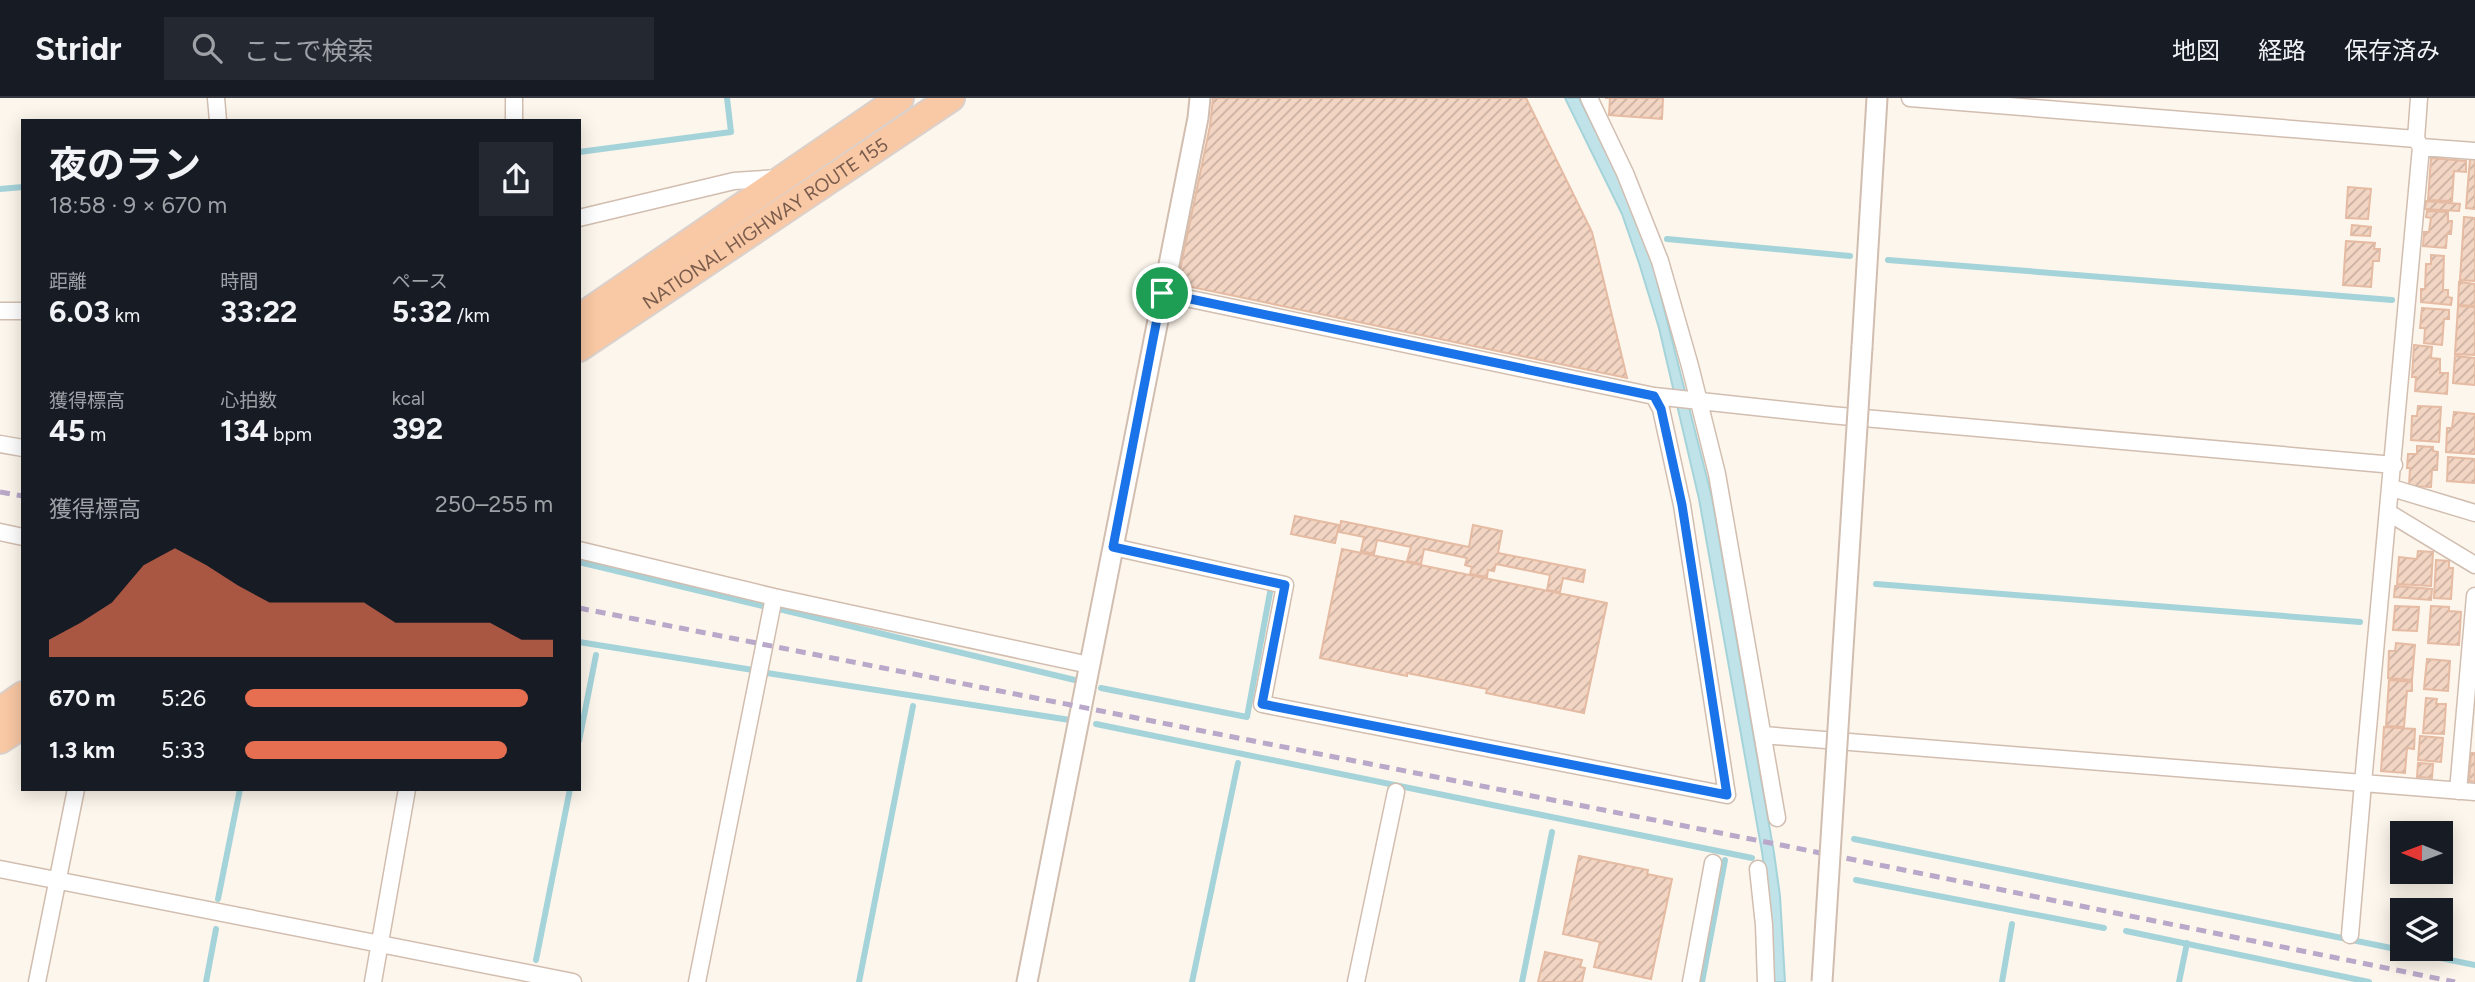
<!DOCTYPE html>
<html lang="ja">
<head>
<meta charset="utf-8">
<style>
	body { margin:0; font-family:Figtree,"Noto Sans JP",sans-serif; background:#242831; color:#f1f3f6; height:100vh; display:flex; flex-direction:column; font-size:26px; white-space:nowrap }
	* { box-sizing:border-box; margin:0 }
	p { font-size:23px; color:#9ea1a6 }
	.icon { flex:none; width:38px; height:38px; fill:none; stroke:currentColor; stroke-width:2; stroke-linecap:round; stroke-linejoin:round }
	.map { position:relative; flex:1; overflow:hidden }
	.side { position:absolute; left:21px; top:21px; width:560px; height:672px; display:flex; flex-direction:column; background:#171b24; border-radius:0px; box-shadow:0 4px 18px #0003 }
	.side>* { flex:none }
	.needle { width:46px; rotate:271deg }
	.fabs { position:absolute; left:2390px; top:723px; display:grid; gap:14px }
	.fabs a { display:grid; place-items:center; width:63px; height:63px; border-radius:0px; background:#171b24; box-shadow:0 4px 18px #0003; font-size:35px }
	.pin { position:absolute; display:grid; place-items:center; width:60px; height:60px; color:#fff; margin:-30px; border:4px solid #fff; border-radius:50%; box-shadow:0 2px 7px #0007 }
	.round { display:grid; place-items:center; flex:none; width:74px; height:74px; border-radius:0px; background:#242831 }
	.head { display:flex; align-items:center; justify-content:space-between; height:119px; padding:0 28px }
	h1 { font-size:38px; font-weight:700; line-height:52px }
	.stats { display:grid; grid-template-columns:repeat(3,1fr); gap:10px; height:119px; padding:7px 28px }
	.stats div { display:grid; align-content:center }
	.stats b { font-size:30px; font-weight:700 }
	.stats small { font-size:19px; font-weight:400 }
	.stats p { font-size:19px }
	.chart { height:196px; padding:14px 28px }
	.chart p { display:flex; justify-content:space-between }
	.chart svg { width:100%; height:126px; margin-top:7px; fill:#e76f51; opacity:.7 }
	ul { padding:0 28px; list-style:none; font-size:23px }
	li { display:grid; grid-template-columns:112px 84px 1fr; align-items:center; height:52px }
	li i { height:18px; border-radius:9px; background:#e76f51 }
	header { display:flex; align-items:center; gap:42px; box-sizing:border-box; height:98px; padding:0 35px; background:#171b24; border-bottom:2px solid #363941 }
	header strong { font-size:33px }
	nav { display:flex; gap:38px; margin-inline-start:auto; font-size:24px }
	.search { width:490px; height:63px; background:#242831; display:flex; align-items:center; gap:18px; box-sizing:border-box; padding:0 24px; border-radius:0px; color:#9ea1a6; font-size:26px }
	.map>svg:first-child { display:block }
	.water { fill:#bfe3e8; stroke:#a5d3da; stroke-width:2 }
	.lines { fill:none; stroke-linecap:round; stroke-linejoin:round }
	.stream { stroke:#a5d3da; stroke-width:6 }
	.building { fill:url(#building-hatch); stroke:#e6bba3; stroke-width:2 }
	.minor-casing { stroke:#d1beb0; stroke-width:19 }
	.tertiary-casing { stroke:#d1beb0; stroke-width:23 }
	.trunk-casing { stroke:#dad1cd; stroke-width:30 }
	.minor { stroke:#fff; stroke-width:16 }
	.tertiary { stroke:#fff; stroke-width:19 }
	.trunk { stroke:#f9c8a4; stroke-width:26 }
	.rail { stroke:#b9a8c9; stroke-width:5; stroke-dasharray:10 7; stroke-linecap:butt }
	.tertiary-bridge-casing { stroke:#d1beb0; stroke-width:23; stroke-linecap:butt }
	.tertiary-bridge { stroke:#fff; stroke-width:19 }
	.route-casing { stroke:#fff; stroke-width:14 }
	.route { stroke:#1a73e8; stroke-width:9 }
	.labels { text-anchor:middle; dominant-baseline:central; stroke-width:5; stroke-linejoin:round; paint-order:stroke }
	.street-label { font-size:19px; fill:#7a5c4d; stroke:#fffaf3 }
</style>
</head>
<body>
<header>
<strong>Stridr</strong>
<div class="search"><svg class="icon" aria-label="search" viewBox="0 0 24 24"><circle cx="10" cy="10" r="6"/><path d="M15 15l6 6"/></svg>ここで検索</div>
<nav><a>地図</a><a>経路</a><a>保存済み</a></nav>
</header>
<div class="map">
<svg width="2475" height="884" viewBox="0 0 2475 884">
	<defs>
		<pattern id="building-hatch" width="6" height="6" patternUnits="userSpaceOnUse" patternTransform="scale(1.75)"><rect width="6" height="6" fill="#f3d5c3"/><path d="M-1 1l2-2M0 6l6-6M5 7l2-2" fill="none" stroke="#cab0a1"/></pattern>
	</defs>
	<rect width="100%" height="100%" fill="#fdf6ec"/>
	<!-- water -->
	<path class="water" d="M1565 0H1579L1629 100 1652 163 1712 400 1774 755 1780 798 1785 884H1772L1768 797 1762 754 1699 401 1659 230 1639 165 1622 116Z"/>
	<g class="lines">
		<!-- stream -->
		<path class="stream" d="M579 54 731 34 727 0
			M0 91 23 89
			M1667 141 1850 158
			M1888 162 2392 202
			M579 464 763 508
			M1876 486 2360 524
			M779 511 1079 583
			M579 544 753 572
			M767 575 1070 622
			M1101 590 1247 619 1271 489
			M1096 626 1752 760
			M579 643 596 557
			M1854 741 2475 867
			M1856 782 2104 830
			M218 801 240 691
			M2126 833 2369 884
			M536 862 570 691
			M206 884 216 831
			M859 884 913 608
			M1192 884 1238 665
			M1522 884 1552 734
			M1702 884 1725 762
			M2002 884 2012 826
			M2179 884 2187 845"/>
	</g>
	<!-- building -->
	<path class="building" d="M1213 0H1526L1592 134 1627 280 1177 186 1210 28Z
		M1605 0H1663L1662 21 1609 17 1610 0Z
		M2431 60 2466 63V74L2454 73 2452 103 2428 102Z
		M2470 60H2475V111L2466 110Z
		M2348 89 2371 91 2368 121 2346 120Z
		M2426 103 2460 106 2459 113 2425 111Z
		M2427 113 2448 114V123H2452L2451 136H2447L2446 150 2423 148 2424 134H2429L2431 120 2426 119Z
		M2464 119 2475 120V183L2460 182Z
		M2352 127 2371 129 2370 138 2351 137Z
		M2346 143 2375 145 2374 151H2380L2379 163H2373L2371 189 2343 187Z
		M2431 157 2444 158 2443 192H2448V199L2452 200 2451 207 2421 204V191H2425L2426 166H2431Z
		M2459 184 2475 186V208L2458 207Z
		M2458 208 2475 209V257L2455 256Z
		M2422 210 2449 212V221H2444L2442 247 2424 245 2425 230H2420Z
		M2414 247 2432 249 2431 260 2440 261V275H2448L2447 296 2415 293 2416 279H2412Z
		M2455 258 2475 260V287L2453 285Z
		M2418 308 2441 309 2439 344 2411 342 2412 318H2417Z
		M2454 314 2475 316V356L2446 354 2447 330H2452Z
		M2417 348 2433 349V353L2438 354 2437 372H2432L2431 389 2409 388 2410 370H2407L2408 356H2417Z
		M2448 359 2475 361V385L2447 383Z
		M1295 418 1339 427 1335 445 1291 436Z
		M1341 423 1469 449 1473 427 1502 433 1498 455 1585 472 1583 484 1563 480 1560 494 1547 492 1550 477 1496 466 1494 473 1488 472 1487 479 1470 476 1472 469 1465 467 1467 460 1424 451 1421 466 1407 463 1411 449 1377 442 1374 456 1361 453 1364 439 1339 434Z
		M1342 451 1607 505 1584 615 1486 595 1487 591 1407 575V578L1320 560Z
		M2418 453 2433 454 2431 488 2397 486 2399 459 2417 461Z
		M2436 462 2449 463V470H2453L2451 501 2434 500Z
		M2395 488 2432 491 2431 502 2394 499Z
		M2395 508 2419 509 2417 533 2393 532Z
		M2431 508 2449 509V513L2461 514 2459 547 2428 545Z
		M2396 545 2415 547 2412 582 2388 580 2389 553H2395Z
		M2427 561 2450 563 2448 593 2424 591Z
		M2389 582 2412 584V593H2407L2404 629 2386 628Z
		M2426 600 2437 601 2436 606H2446L2444 636 2423 635Z
		M2384 629 2415 631 2414 651 2407 650 2405 675 2381 673Z
		M2420 638 2443 640 2441 664 2418 662Z
		M2471 655H2475V684L2469 683Z
		M2418 665 2433 666 2432 680 2417 679Z
		M1579 758 1648 772 1647 776 1672 781 1651 881 1594 869 1600 844 1563 836Z
		M1545 854 1582 862 1580 869 1585 870 1582 884H1538Z"/>
	<g class="lines">
		<defs>
			<path id="minor" d="M216 0 218 23
				M1589 0 1625 75 1660 163 1690 268 1717 376 1777 720
				M1910 0 2416 41
				M2419 0 2416 41 2421 49 2363 685 2475 694
				M514 23V0
				M2421 49 2475 53
				M579 120 734 83 779 80
				M1162 195 1654 298 1830 317 2394 367
				M0 213H23
				M0 346 23 350
				M2392 390 2475 415
				M2389 415 2475 467
				M0 434 23 439
				M1113 449 1285 487 1262 606 1727 697 1682 407 1661 311 1654 298
				M579 452 774 499 1089 567
				M1763 637 2363 685 2350 837
				M2458 693 2475 498
				M0 771 573 884
				M1758 771 1764 827 1766 884
				M37 884 76 691
				M373 884 407 691
				M697 884 774 499
				M1356 884 1396 694
				M1691 884 1713 765"/>
			<path id="tertiary" d="M1862 249 1877 0
				M1027 884 1198 20 1200 0"/>
			<g id="trunk">
				<path d="M579 220 900 0"/>
				<path id="s1" d="M579 250 951 0"/>
				<path d="M0 613 23 597"/>
				<path d="M0 642 23 627"/>
			</g>
		</defs>
		<!-- minor casing -->
		<use href="#minor" class="minor-casing"/>
		<!-- tertiary casing -->
		<use href="#tertiary" class="tertiary-casing"/>
		<!-- trunk casing -->
		<use href="#trunk" class="trunk-casing"/>
		<!-- minor -->
		<use href="#minor" class="minor"/>
		<!-- tertiary -->
		<use href="#tertiary" class="tertiary"/>
		<!-- trunk -->
		<use href="#trunk" class="trunk"/>
		<!-- rail -->
		<path class="rail" d="M0 394 23 398
			M579 510 1786 748 2455 884"/>
		<defs>
			<path id="tertiary-bridge" d="M1822 884 1862 249"/>
		</defs>
		<!-- tertiary-bridge casing -->
		<use href="#tertiary-bridge" class="tertiary-bridge-casing"/>
		<!-- tertiary-bridge -->
		<use href="#tertiary-bridge" class="tertiary-bridge"/>
	</g>
	<g class="lines">
		<defs>
			<path id="route" d="M1162 195 1654 298 1661 311 1682 407 1727 697 1262 606 1285 487 1113 449Z"/>
		</defs>
		<!-- route casing -->
		<use href="#route" class="route-casing"/>
		<!-- route -->
		<use href="#route" class="route"/>
	</g>
	<g class="labels">
		<!-- street labels -->
		<g class="street-label">
			<text stroke="none"><textPath href="#s1" startOffset="224">NATIONAL HIGHWAY ROUTE 155</textPath></text>
		</g>
	</g>
</svg>
<div class="fabs">
<a><svg class="needle" viewBox="-14 -14 28 28"><path d="M0-13l5 13h-10z" fill="#e53935"/><path d="M0 13l5-13h-10z" fill="#9ea1a6"/></svg></a>
<a><svg class="icon" aria-label="layers" viewBox="0 0 24 24"><path d="M12 4l9 5-9 5-9-5zM3 14l9 5 9-5"/></svg></a>
</div>
<div class="pin" style="left:1162px;top:195px;background:#1e9e55"><svg class="icon" aria-label="arrive" viewBox="0 0 24 24"><path d="M6 21V4h12l-3 4 3 4H6"/></svg></div>
<section class="side">
<div class="head"><div><h1>夜のラン</h1><p>18:58 · 9 × 670 m</p></div><a class="round"><svg class="icon" aria-label="share" viewBox="0 0 24 24"><path d="M12 15V3M7 8l5-5 5 5M5 13v7h14v-7"/></svg></a></div>
<div class="stats">
<div><p>距離</p><b>6.03<small> km</small></b></div>
<div><p>時間</p><b>33:22</b></div>
<div><p>ペース</p><b>5:32<small> /km</small></b></div>
</div>
<div class="stats">
<div><p>獲得標高</p><b>45<small> m</small></b></div>
<div><p>心拍数</p><b>134<small> bpm</small></b></div>
<div><p>kcal</p><b>392</b></div>
</div>
<div class="chart"><p><span>獲得標高</span>250–255 m</p>
<svg viewBox="0 0 160 44" preserveAspectRatio="none"><path d="M0 44V38L10 32L20 25L30 12L40 6L50 12L60 19L70 25L80 25L90 25L100 25L110 32L120 32L130 32L140 32L150 38L160 38V44z"/></svg>
</div>
<ul>
<li><b>670 m</b>5:26<i style="width:92%"></i></li>
<li><b>1.3 km</b>5:33<i style="width:85%"></i></li>
</ul>
</section>
</div>
</body>
</html>
